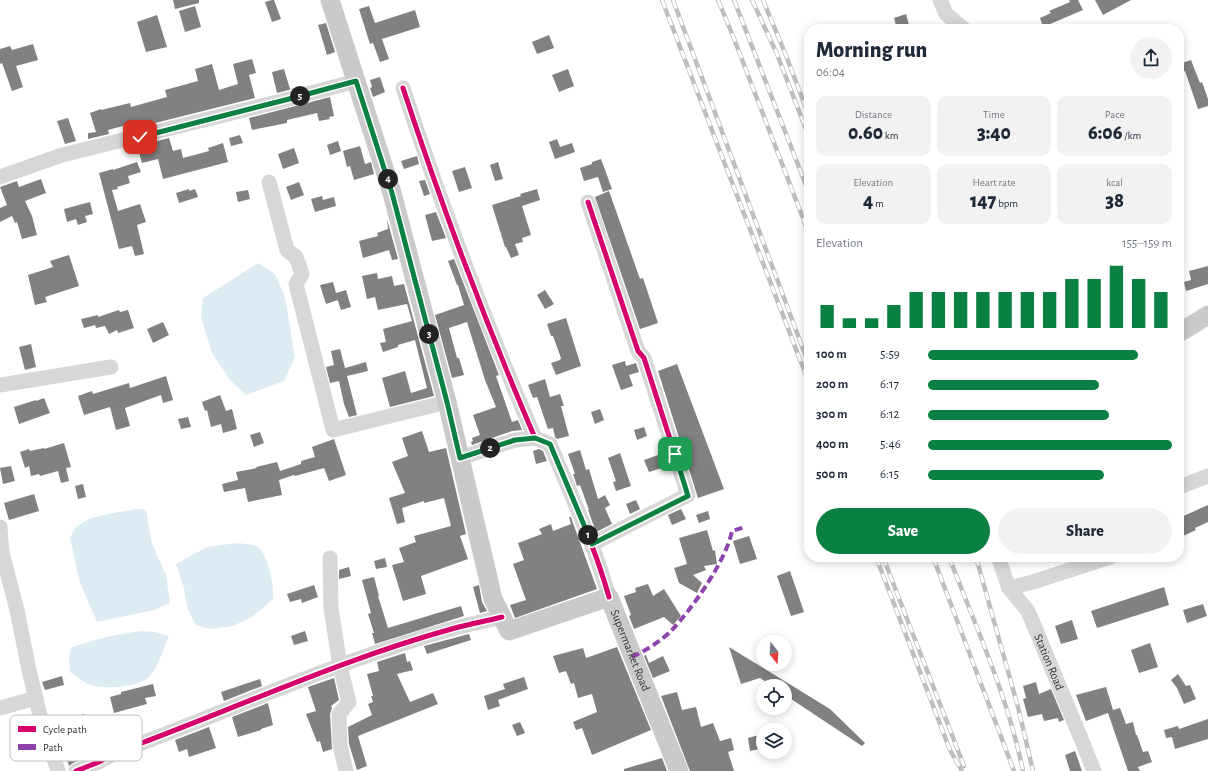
<!DOCTYPE html>
<html lang="en">
<head>
<meta charset="utf-8">
<style>
	body { margin:0; font-family:"Alegreya Sans",sans-serif; background:#f2f2f3; color:#1f2937; height:100vh; display:flex; flex-direction:column; font-size:15px; white-space:nowrap }
	* { box-sizing:border-box; margin:0 }
	p { font-size:13px; color:#747a83 }
	.icon { flex:none; width:22px; height:22px; fill:none; stroke:currentColor; stroke-width:2; stroke-linecap:round; stroke-linejoin:round }
	.map { position:relative; flex:1; overflow:hidden }
	.panel { position:absolute; left:804px; top:24px; width:380px; height:538px; display:flex; flex-direction:column; background:#fff; border-radius:16px; box-shadow:0 2px 10px #0003 }
	.panel>* { flex:none }
	.needle { width:26px; rotate:163deg }
	.tools { position:absolute; left:756px; top:635px; display:grid; gap:8px }
	.tools a { display:grid; place-items:center; width:36px; height:36px; border-radius:50%; background:#fff; box-shadow:0 2px 10px #0003; font-size:20px }
	.pin { position:absolute; display:grid; place-items:center; width:34px; height:34px; color:#fff; margin:-17px; border-radius:8px; box-shadow:0 2px 6px #0006 }
	.km { position:absolute; width:20px; height:20px; margin:-10px; border-radius:50%; background:#222; color:#fff; font-size:11px; line-height:20px; text-align:center }
	.round { display:grid; place-items:center; flex:none; width:42px; height:42px; border-radius:21px; background:#f2f2f3 }
	.headline { display:flex; align-items:center; justify-content:space-between; height:68px; padding:0 12px }
	h1 { font-size:22px; font-weight:800; line-height:30px }
	.stats { display:grid; grid-template-columns:repeat(3,1fr); gap:6px; height:68px; padding:4px 12px }
	.stats div { display:grid; align-content:center; border-radius:10px; background:#f2f2f3; text-align:center }
	.stats b { font-size:20px; font-weight:800 }
	.stats small { font-size:11px; font-weight:400 }
	.stats p { font-size:11px }
	.chart { height:112px; padding:8px 12px }
	.chart p { display:flex; justify-content:space-between }
	.chart svg { width:100%; height:72px; margin-top:4px; stroke:#0b8043; stroke-width:6 }
	.primary-button { display:flex; gap:8px; margin-top:auto; padding:8px 12px }
	.primary-button a { flex:1; height:46px; border-radius:24px; background:#0b8043; color:#fff; font-size:16px; font-weight:800; line-height:46px; text-align:center }
	.primary-button a+a { background:#f2f2f3; color:#1f2937 }
	ul { padding:0 12px; list-style:none; font-size:13px }
	li { display:grid; grid-template-columns:64px 48px 1fr; align-items:center; height:30px }
	li i { height:10px; border-radius:5px; background:#0b8043 }
	.map>svg:first-child { display:block }
	.water { fill:#ddebf3 }
	.building { fill:#818181 }
	.lines { fill:none; stroke-linecap:round; stroke-linejoin:round }
	.minor { stroke:#d7d7d7; stroke-width:15 }
	.major { stroke:#cacaca; stroke-width:19 }
	.rail-casing { stroke:#bebebe; stroke-width:4.5 }
	.rail { stroke:#fff; stroke-width:3; stroke-dasharray:9; stroke-linecap:butt }
	.quiet { stroke:#8e44ad; stroke-width:4; stroke-dasharray:8 4; stroke-linecap:butt }
	.cycleway-casing { stroke:#fff; stroke-width:8 }
	.cycleway { stroke:#d6006c; stroke-width:5 }
	.route-casing { stroke:#fff; stroke-width:8 }
	.route { stroke:#0b8043; stroke-width:5 }
	.labels { text-anchor:middle; dominant-baseline:central; stroke-width:4; stroke-linejoin:round; paint-order:stroke }
	.street-label { font-size:12px; fill:#333; stroke:#fff }
	.key { fill:#fff; stroke:#c2c2c2; stroke-width:1 }
	.key-label { font-size:11px; fill:#333 }
</style>
</head>
<body>
<div class="map">
<svg width="1208" height="771" viewBox="0 0 1208 771">
	<rect width="100%" height="100%" fill="#fff"/>
	<!-- water -->
	<path class="water" d="M258 263 275 274 285 297 295 357 284 381 246 395 230 380 212 353 201 317 203 298Z
		M136 509 146 510 152 544 166 575 170 603 154 610 97 622 80 583 70 538C72 534 74 530 76 527 92 514 117 513 136 509Z
		M237 543C242 544 251 544 256 546 269 555 274 584 273 599L252 617 233 626 210 629 196 625 187 607 184 588 176 564 207 547Z
		M142 631 155 632 169 636C163 649 159 664 151 675 142 688 102 690 88 684 82 681 76 676 70 672L69 659 71 648C94 639 117 634 142 631Z"/>
	<!-- building -->
	<path class="building" d="M173 0H199V3L175 9Z
		M272 0H274L281 19 272 22 265 2Z
		M1069 0H1078L1083 10 1043 27 1040 18 1051 13 1049 11 1070 2Z
		M1095 0H1131L1103 15Z
		M195 6 201 27 185 32 179 11Z
		M369 6 375 23 415 10 420 27 382 39 389 59 380 62 373 43 370 44 359 9Z
		M906 14 909 25 897 29 894 18Z
		M157 15 167 47 146 52 137 22Z
		M326 23 335 52 327 55 318 25Z
		M549 35 554 48 537 54 532 42Z
		M33 44 38 60 16 66 23 87 12 91 2 63 0 64V49L10 46 12 50Z
		M252 59 256 73 249 75 255 98 139 127 138 122 108 130 109 134 88 139V133L96 132 90 113 101 109V110L130 103 131 107 167 97 165 90 198 81 195 69 212 64 219 90 238 84 233 64Z
		M1191 60 1200 83 1202 82 1208 99V106L1198 109 1185 71 1179 73V64Z
		M284 69 290 89 296 88 277 93 272 72Z
		M568 69 574 86 559 92 552 75Z
		M380 77 385 92 373 97 370 88 372 87 370 80Z
		M330 97 334 116 329 117 330 119 319 121 317 113 287 120V123L252 130 249 118Z
		M68 118 76 141 65 144 57 121Z
		M240 135 243 143 231 146 229 138Z
		M169 138 173 151 181 149 183 158 209 151 208 148 223 143 228 162 163 179 158 159 142 163 137 146Z
		M557 139 560 147 572 143 575 152 555 159 549 142Z
		M338 141 341 151 330 155 327 145Z
		M360 146 365 164 371 162 374 174 354 180 350 166 347 167 343 151Z
		M294 148 299 163 283 169 278 154Z
		M417 156 419 164 404 169 401 161Z
		M601 159 612 189 603 192 598 177 584 181 580 168 592 164V162Z
		M137 162 141 172 128 176 130 183 117 187 118 189 112 190 118 211 140 204 146 222 137 225 144 254 135 256 132 246 119 249 99 173 113 169V170Z
		M498 162 503 179 495 181 490 165Z
		M465 167 472 188 459 192 452 171Z
		M41 179 46 193 25 201 32 216 37 235 22 239 17 222 15 223 12 216 0 222V208L7 205 0 187 17 181 19 187Z
		M425 180 430 194 424 196 419 181Z
		M299 182 304 195 291 200 286 187Z
		M189 189V191L195 189 198 197 179 203 176 193Z
		M537 189 540 200 522 206 531 235 522 238 523 242 515 244 519 255 511 258 506 247H505L492 205 521 196 520 194Z
		M248 190 250 199 238 202 236 192Z
		M609 191 640 279 643 278 658 323 640 329 595 197Z
		M322 196 323 200 334 197 336 206 315 212 311 199Z
		M90 202 93 214 85 216 87 222 78 225 76 219 67 222 64 209Z
		M436 212 446 238 432 241 425 215Z
		M387 219 398 259 392 260 389 250 363 258 359 241 378 236 377 233 388 229Z
		M69 255 79 286 45 297 47 302 35 305 28 275 53 267 50 261Z
		M454 259 499 375 496 376 512 422 518 420 522 430 512 431 472 445 471 442 473 441 472 438 480 435 473 415 496 407 485 380 467 322 449 328 457 358H459L464 375 452 378 435 315 464 305 458 285H457L448 261Z
		M1208 266V284L1186 291 1184 282 1191 280 1189 271Z
		M377 273 378 279 392 276 394 286 404 284 434 396 390 407 382 378 405 371 411 393 427 388 415 340 398 345V347L383 352 380 343 386 342 383 329 412 321 407 304 378 310 375 297 367 299 362 276Z
		M333 282 336 293 346 290 351 307 341 310 336 295 338 300 326 304 320 285Z
		M545 290 554 304 545 309 537 295Z
		M119 310 120 312 128 310 134 328 118 333 117 330 109 334 105 326 96 328 95 325 84 328 81 319 98 315V317Z
		M566 318 581 366 556 375 551 363 560 360 561 358 553 336H551L547 324Z
		M163 322 169 335 153 343 147 329Z
		M31 344 36 367 25 370 19 347Z
		M340 349 345 368 366 362 368 371 347 376 357 415 349 417 344 404 339 381 330 383 326 367 334 365 331 351Z
		M625 361 626 366 636 363 639 372 629 375 633 386 621 390 612 365Z
		M677 364 724 489 698 498 658 371Z
		M166 376 173 400 163 403 161 395 125 408 130 426 116 430 110 407 84 415 78 396 92 391 93 394 129 383 130 388Z
		M545 379 550 397 560 394 564 406H561L569 436 557 439 555 437 553 428 548 429 537 397 533 398 528 385Z
		M220 395 226 411 232 409 237 429 223 433 221 424 211 427 207 410 205 411 202 402Z
		M44 398 50 413 19 424 14 407 36 400V401Z
		M600 409 604 420 595 424 591 412Z
		M188 417 191 427 181 429 178 419Z
		M644 427 647 436 637 440 634 430Z
		M422 431 429 452 446 448 466 534 460 536 468 559 421 576 426 594 403 601 392 565 404 562 399 548 416 542 414 536 451 526 444 498 424 503V501L402 508 405 522 397 524 389 498 405 493 392 462 408 456 402 438Z
		M260 432 264 443 254 447 250 435Z
		M334 439 346 475 329 481 324 468 295 476 294 475 279 480 282 495 248 502 245 488 224 492 222 484 238 480 236 472 257 468 256 467 277 462 280 471 301 464V461L315 457 312 447Z
		M64 443 71 467 66 468 69 481 61 483 58 471 40 476 39 474 31 476 29 466 25 468 20 452 29 449 30 451 44 448V449Z
		M539 449 543 451 547 461 536 464 533 451Z
		M580 450 586 470 589 469 598 499 605 495 610 505 605 508 612 524 596 532 588 510H589L580 485 577 486 573 474H575L568 454Z
		M620 453 631 486 616 491 613 482 616 481 608 458Z
		M661 454 665 467 649 472 644 460Z
		M11 466 15 481 3 484 0 468Z
		M83 484 86 497 78 499 75 486Z
		M34 494 39 511 9 520 4 503Z
		M636 500 640 509 630 514 626 504Z
		M1208 505V522L1195 528 1196 530 1181 537 1179 532V518Z
		M681 509 686 519 672 525 668 515Z
		M708 511 710 519 699 523 696 515Z
		M569 517H571L573 523 597 589 515 618 510 605 526 600 513 564 524 560 518 543 542 534 539 529 551 524 553 531 571 524Z
		M707 530 713 551 715 550 717 564 704 566 706 570 693 575 702 583 697 593 679 583 674 568 687 564 679 538Z
		M749 536 757 559 740 564 733 541Z
		M385 558 387 567 376 569 374 561Z
		M349 567 351 576 339 579V570Z
		M790 571 804 612 791 616 777 576Z
		M374 577 379 596H378L388 628 461 606 464 616 375 644 372 633H374L368 614 371 613 362 580Z
		M648 584 653 596 664 589 681 616 673 625 664 617 634 629 629 616 631 615 624 596 636 592 635 588Z
		M314 585 318 597 302 603 301 599 290 602 287 594Z
		M479 585 482 602 487 611 480 613 473 587Z
		M1164 587 1169 605 1097 628 1091 611Z
		M1203 604 1207 616 1187 623 1183 610Z
		M1072 620 1078 639 1061 644 1055 626Z
		M305 631 308 641 294 645 291 636Z
		M469 634 471 640 427 654 424 646Z
		M1150 643 1158 667 1139 673 1131 650Z
		M617 647 651 730 592 755 582 728 576 730 573 722 597 712 592 694 578 698 574 683 571 684 566 671 559 673 553 656 583 648 586 658Z
		M729 647 830 709 865 743 862 746 785 695V686H772L760 678 741 684Z
		M405 653 407 662 410 661 413 670 397 674 410 702 433 693 438 704 358 736 367 766 357 770 349 744 348 727 372 715 368 704 373 702 371 696H373L367 674 379 671 377 662Z
		M646 655 649 663 663 656 670 671 653 678 644 656Z
		M1178 674 1186 686 1190 685 1196 699 1184 704 1177 688 1171 680Z
		M62 676 64 685 45 690 42 682Z
		M524 677 528 689 498 700 500 706 488 710 484 696 505 689 503 684Z
		M334 678 339 700 331 706 332 708 330 714 332 749 323 752 320 741 317 742 306 714 316 711 308 687Z
		M260 679 262 686 224 701 221 692Z
		M1036 682 1039 694 1051 689 1064 720 1059 722 1058 718 1044 721 1042 714 1028 717 1023 699 1026 698 1023 686Z
		M153 684 156 696 145 698 147 704 114 713 110 697 121 694V692Z
		M1106 687 1113 710 1120 708 1126 724 1133 722 1136 735H1137L1143 752 1148 751 1152 762 1138 767 1140 771H1128L1108 713 1086 721 1076 695Z
		M677 692 682 710 696 707 701 727 713 723 720 741 731 738 734 750 728 752 734 771H690L661 696Z
		M268 703 273 725 261 729V730L238 737 232 717Z
		M84 714 87 726 84 727 92 755 73 763 69 766 56 723Z
		M1208 719V739L1175 749 1172 737 1166 738 1164 730 1178 726 1179 729Z
		M520 722 525 733 517 736 512 725Z
		M209 727 216 748 189 757 187 749 179 752 175 740Z
		M763 734V748L750 751 748 738Z
		M1075 751 1082 771H1070L1065 755Z
		M662 758 667 771H624V769Z"/>
	<g class="lines">
		<!-- minor -->
		<g class="minor">
			<path d="M940 0 946 14 964 29"/>
			<path d="M403 88C442 207 486 324 535 438L550 444C571 495 594 544 609 597"/>
			<path d="M0 177 62 155 289 99 356 81"/>
			<path d="M269 182 287 250 296 257 302 274 296 284 333 430 447 402"/>
			<path d="M588 202 638 351 644 358 688 495 592 544"/>
			<path d="M0 385 111 367"/>
			<path d="M460 458 515 440 535 438"/>
			<path d="M1179 487 1208 476"/>
			<path d="M0 527 2 553 17 610 29 670 41 720 58 771"/>
			<path id="s1" d="M998 557 1009 588 1028 611 1082 741 1094 771"/>
			<path d="M330 558 331 608 340 666 349 702 339 714 340 745 346 771"/>
			<path d="M1009 588 1033 582 1110 557"/>
			<path d="M0 708 36 698"/>
			<path d="M76 771 99 762 115 753C228 712 338 660 455 628 470 624 486 621 502 617"/>
		</g>
		<!-- major -->
		<g class="major">
			<path id="s2" d="M330 0 392 193 447 402 493 599 509 631 609 597 679 771"/>
			<path d="M1179 333 1208 315"/>
		</g>
		<defs>
			<path id="rail" d="M662 0 809 383
				M673 0 809 365
				M718 0 733 36 809 234
				M734 0 809 193
				M752 0 777 54 809 137
				M763 0 785 53 809 116
				M876 557 950 750 962 771
				M883 557 964 766
				M933 557 1014 771
				M949 557C976 627 1008 697 1023 771
				M976 557 1018 707 1033 771"/>
		</defs>
		<!-- rail casing -->
		<use href="#rail" class="rail-casing"/>
		<!-- rail -->
		<use href="#rail" class="rail"/>
		<!-- quiet -->
		<path class="quiet" d="M632 657C645 651 661 641 671 631 692 609 726 561 732 531L745 527"/>
		<defs>
			<path id="cycleway" d="M403 88C442 207 486 324 535 438L550 444C571 495 594 544 609 597
				M588 202 638 351 644 358 688 495 592 544
				M76 771 99 762 115 753C228 712 338 660 455 628 470 624 486 621 502 617"/>
		</defs>
		<!-- cycleway casing -->
		<use href="#cycleway" class="cycleway-casing"/>
		<!-- cycleway -->
		<use href="#cycleway" class="cycleway"/>
	</g>
	<g class="lines">
		<defs>
			<path id="route" d="M140 137 289 99 356 81 392 193 447 402 460 458 515 440 535 438 550 444 592 544 688 496 675 454"/>
		</defs>
		<!-- route casing -->
		<use href="#route" class="route-casing"/>
		<!-- route -->
		<use href="#route" class="route"/>
	</g>
	<g class="labels">
		<!-- street labels -->
		<g class="street-label">
			<text stroke="none"><textPath href="#s2" startOffset="820">Supermarket Road</textPath></text>
			<text stroke="none"><textPath href="#s1" startOffset="118">Station Road</textPath></text>
		</g>
	</g>
	<!-- legend -->
	<rect x="10" y="715" width="132" height="46" rx="6" class="key"/>
	<rect x="18" y="726" width="18" height="6" fill="#d6006c"/>
	<rect x="18" y="744" width="18" height="6" fill="#8e44ad"/>
	<g class="key-label">
		<text x="43" y="733">Cycle path</text>
		<text x="43" y="751">Path</text>
	</g>
</svg>
<div class="tools">
<a><svg class="needle" viewBox="-14 -14 28 28"><path d="M0-13l5 13h-10z" fill="#e53935"/><path d="M0 13l5-13h-10z" fill="#747a83"/></svg></a>
<a><svg class="icon" aria-label="locate" viewBox="0 0 24 24"><circle cx="12" cy="12" r="6"/><path d="M12 2v4M12 18v4M2 12h4M18 12h4"/></svg></a>
<a><svg class="icon" aria-label="layers" viewBox="0 0 24 24"><path d="M12 4l9 5-9 5-9-5zM3 14l9 5 9-5"/></svg></a>
</div>
<div class="pin" style="left:675px;top:454px;background:#1e9e55"><svg class="icon" aria-label="arrive" viewBox="0 0 24 24"><path d="M6 21V4h12l-3 4 3 4H6"/></svg></div>
<div class="pin" style="left:140px;top:137px;background:#d93025"><svg class="icon" aria-label="check" viewBox="0 0 24 24"><path d="M5 12l5 5 9-10"/></svg></div>
<b class="km" style="left:588px;top:535px">1</b>
<b class="km" style="left:490px;top:448px">2</b>
<b class="km" style="left:429px;top:334px">3</b>
<b class="km" style="left:388px;top:179px">4</b>
<b class="km" style="left:300px;top:96px">5</b>
<section class="panel">
<div class="headline"><div><h1>Morning run</h1><p>06:04</p></div><a class="round"><svg class="icon" aria-label="share" viewBox="0 0 24 24"><path d="M12 15V3M7 8l5-5 5 5M5 13v7h14v-7"/></svg></a></div>
<div class="stats">
<div><p>Distance</p><b>0.60<small> km</small></b></div>
<div><p>Time</p><b>3:40</b></div>
<div><p>Pace</p><b>6:06<small> /km</small></b></div>
</div>
<div class="stats">
<div><p>Elevation</p><b>4<small> m</small></b></div>
<div><p>Heart rate</p><b>147<small> bpm</small></b></div>
<div><p>kcal</p><b>38</b></div>
</div>
<div class="chart"><p><span>Elevation</span>155–159 m</p>
<svg viewBox="0 0 160 44" preserveAspectRatio="none"><path d="M5 44V30M15 44V38M25 44V38M35 44V30M45 44V22M55 44V22M65 44V22M75 44V22M85 44V22M95 44V22M105 44V22M115 44V14M125 44V14M135 44V6M145 44V14M155 44V22"/></svg>
</div>
<ul>
<li><b>100 m</b>5:59<i style="width:86%"></i></li>
<li><b>200 m</b>6:17<i style="width:70%"></i></li>
<li><b>300 m</b>6:12<i style="width:74%"></i></li>
<li><b>400 m</b>5:46<i style="width:100%"></i></li>
<li><b>500 m</b>6:15<i style="width:72%"></i></li>
</ul>
<div class="primary-button"><a>Save</a><a>Share</a></div>
</section>
</div>
</body>
</html>
